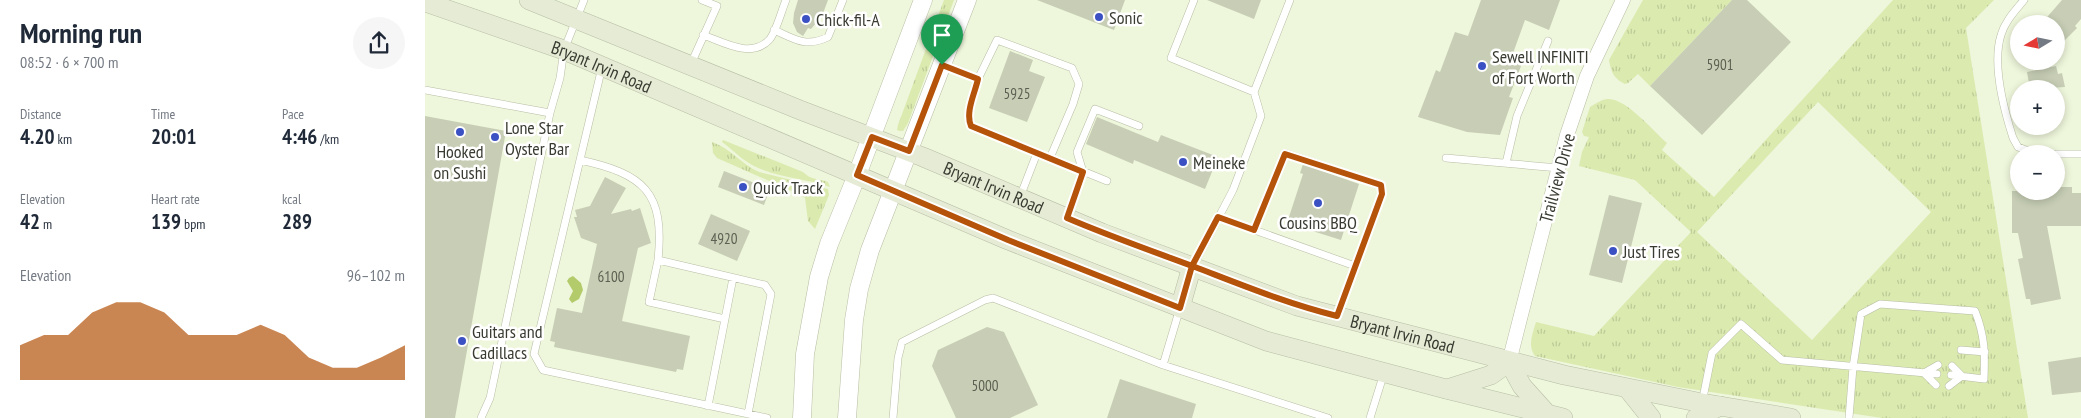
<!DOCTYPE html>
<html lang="en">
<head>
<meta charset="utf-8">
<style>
	body { margin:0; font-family:"PT Sans Narrow",sans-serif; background:#f6f6f7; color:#1f2937; height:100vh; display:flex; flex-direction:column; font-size:19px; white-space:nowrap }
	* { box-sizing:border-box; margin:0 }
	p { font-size:16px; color:#747a83 }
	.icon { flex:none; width:28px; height:28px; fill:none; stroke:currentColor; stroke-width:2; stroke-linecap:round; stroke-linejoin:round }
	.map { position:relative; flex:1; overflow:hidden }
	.side { display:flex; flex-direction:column; background:#fff; width:425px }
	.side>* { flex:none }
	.needle { width:32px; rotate:260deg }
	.controls { position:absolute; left:1585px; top:15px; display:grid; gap:10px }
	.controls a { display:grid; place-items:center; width:55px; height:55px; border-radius:50%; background:#fff; box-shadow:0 2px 8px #0003; font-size:25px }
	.pin { position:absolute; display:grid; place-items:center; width:42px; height:42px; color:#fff; margin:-51px -21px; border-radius:50% 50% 50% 0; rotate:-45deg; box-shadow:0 0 5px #0007 }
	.pin .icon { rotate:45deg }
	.round { display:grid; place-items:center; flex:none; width:52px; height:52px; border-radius:26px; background:#f6f6f7 }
	.summary { display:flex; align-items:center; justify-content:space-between; height:85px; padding:0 20px }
	h1 { font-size:28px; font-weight:800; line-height:38px }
	.figures { display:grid; grid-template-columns:repeat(3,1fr); gap:8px; height:85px; padding:5px 20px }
	.figures div { display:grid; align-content:center }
	.figures b { font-size:21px; font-weight:800 }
	.figures small { font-size:14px; font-weight:400 }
	.figures p { font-size:14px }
	.chart { height:140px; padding:10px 20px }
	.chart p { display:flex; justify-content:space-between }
	.chart svg { width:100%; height:90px; margin-top:5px; fill:#b45309; opacity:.7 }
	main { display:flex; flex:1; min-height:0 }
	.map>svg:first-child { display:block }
	.grass { fill:url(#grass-tufts); fill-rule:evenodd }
	.water { fill:#b4cb6c }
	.building { fill:#c7ceb5 }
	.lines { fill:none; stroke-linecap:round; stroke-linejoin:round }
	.service-casing { stroke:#b7bea5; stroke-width:8 }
	.minor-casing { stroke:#b7bea5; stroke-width:15 }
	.tertiary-casing { stroke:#b7bea5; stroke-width:19 }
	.secondary-casing { stroke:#b7bea5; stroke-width:20 }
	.service { stroke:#fff; stroke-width:7 }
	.minor { stroke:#fff; stroke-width:14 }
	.tertiary { stroke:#fff; stroke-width:18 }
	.secondary { stroke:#e5ebd4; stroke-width:19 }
	.route-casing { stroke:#fff; stroke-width:10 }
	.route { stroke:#b45309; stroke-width:6 }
	.poi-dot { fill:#3a50c3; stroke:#fff; stroke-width:2 }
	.labels { text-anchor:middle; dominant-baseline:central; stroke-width:5; stroke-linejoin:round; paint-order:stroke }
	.number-label { font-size:15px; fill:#5c6052 }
	.poi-label { font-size:18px; fill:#383b31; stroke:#fff; text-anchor:start }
	.street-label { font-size:18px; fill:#383b31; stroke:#fff }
</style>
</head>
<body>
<main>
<section class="side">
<div class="summary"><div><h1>Morning run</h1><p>08:52 · 6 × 700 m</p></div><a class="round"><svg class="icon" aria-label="share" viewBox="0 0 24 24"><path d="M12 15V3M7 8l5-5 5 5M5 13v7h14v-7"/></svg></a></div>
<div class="figures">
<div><p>Distance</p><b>4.20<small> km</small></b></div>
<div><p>Time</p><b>20:01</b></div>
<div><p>Pace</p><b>4:46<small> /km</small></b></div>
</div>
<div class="figures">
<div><p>Elevation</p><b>42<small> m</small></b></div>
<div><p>Heart rate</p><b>139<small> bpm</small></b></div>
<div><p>kcal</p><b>289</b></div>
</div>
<div class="chart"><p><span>Elevation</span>96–102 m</p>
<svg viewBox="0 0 160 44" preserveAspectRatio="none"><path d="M0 44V27L10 22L20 22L30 11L40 6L50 6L60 11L70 22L80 22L90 22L100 17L110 22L120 33L130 38L140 38L150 33L160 27V44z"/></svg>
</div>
</section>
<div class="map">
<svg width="1656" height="418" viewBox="0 0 1656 418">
	<defs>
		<pattern id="grass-tufts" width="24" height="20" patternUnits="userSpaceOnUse" patternTransform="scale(1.25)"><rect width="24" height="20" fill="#dbeaaf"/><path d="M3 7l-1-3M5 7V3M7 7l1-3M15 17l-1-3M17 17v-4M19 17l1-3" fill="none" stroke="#bdca97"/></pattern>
	</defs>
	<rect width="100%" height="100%" fill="#eef6db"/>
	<!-- grass -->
	<path class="grass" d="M519 0H529L483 123 478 131H475L472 130 473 125Z
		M1218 0H1307L1225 86 1213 74 1203 83 1200 84C1189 79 1186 72 1184 60Z
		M1468 0H1569L1541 28 1603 418H1457L1253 387 1110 356C1102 345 1108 333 1111 322L1169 336 1266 232 1210 180 1154 166 1157 152 1164 137 1159 136 1157 132 1165 107C1170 104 1177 99 1183 99 1201 98 1229 132 1242 143L1237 150 1289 197ZM1393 102 1506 212 1387 340 1272 232Z
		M298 140 378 172C386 180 392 178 403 182L405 187C380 178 353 178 329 166 317 160 308 150 297 142Z
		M287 142C305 148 316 164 334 172L403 189 404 195 390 229 383 221 380 198 376 195 292 158 288 153Z"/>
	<!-- water -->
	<path class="water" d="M148 276 156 283 158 290 154 299 147 303 144 299 148 291 142 281 144 278Z"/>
	<!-- building -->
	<path class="building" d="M373 0H403L397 16 386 29 383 28 378 36 372 32 368 23 369 13Z
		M612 0H700L689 30Z
		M782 0H836L829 19Z
		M1056 0H1135L1124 30 1100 20 1087 56 1098 61 1084 97 1088 98 1075 135 1042 132 993 117 1011 70 1015 72 1030 32 1043 36Z
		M1307 0H1322L1366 42 1277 135 1225 86Z
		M1637 0H1656V19L1650 26 1652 28 1639 41 1631 34V24H1616Z
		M585 51 608 60 604 71 620 77 602 122 564 108Z
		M1631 66 1633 74 1637 73 1640 87 1605 89 1602 72Z
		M0 116 81 131 30 418H0Z
		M672 117 733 142 736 135 793 157 780 189 709 160 708 164 661 144Z
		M878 164 934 184 916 240 862 223 878 174 875 173Z
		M299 171 345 189 339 205 293 187Z
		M180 177 201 188 186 214 206 209 207 211 215 208 226 243 213 248 197 321 265 336 258 370 252 369 251 372 129 347 130 342 125 341 132 308 157 313 172 244 156 238 149 217H152L150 210 165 206Z
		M1631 187H1647V193H1656V226H1622L1636 299 1606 305 1605 299H1601L1593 259 1598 258 1593 233H1587V191H1631Z
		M1184 195 1217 203 1197 283 1164 275Z
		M286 214 325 231 312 261 273 244Z
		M562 327 579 332 613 405 585 418H531L507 366 513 350Z
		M1656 357V392L1627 395 1623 362Z
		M695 379 771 404 767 418H682Z"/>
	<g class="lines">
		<defs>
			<path id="service" d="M769 0 746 58 829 92
				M1599 0C1590 11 1580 21 1576 35 1567 64 1579 110 1588 138L1593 147 1612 154
				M349 30C370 39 380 48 403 37L418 0
				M278 35C298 42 326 59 344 40 351 33 357 9 361 0
				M518 65 553 79C550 93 540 112 547 126L682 181
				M265 66 292 6 277 0
				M177 67 109 354 118 370 342 418
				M553 79 572 40 647 68 654 84 648 104 625 158
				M0 90 125 113
				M1631 154H1656
				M1021 158 1134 168
				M155 160C219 174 240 192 233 260L340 285 346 294 323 414
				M1081 163 1092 116 1123 41
				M595 197 612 153
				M642 217 658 172 652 152 670 109 714 126
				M793 217 930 266
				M829 230 860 153 956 185 957 195 912 316
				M233 260 224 302 300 319
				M768 266 808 190 836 116 829 92 865 0
				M1536 350 1560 352
				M738 365 903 418
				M1527 366 1537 376
				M1499 373 1511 385
				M1499 373 1513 365
				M1524 386 1537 376
				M1277 403 1287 353 1316 324 1357 360 1512 374
				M283 406 308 278
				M56 418 65 398 125 113 135 78 139 50 159 0
				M468 418 473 358 477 342 560 300 568 298 738 365 755 308
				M945 418 959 373
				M1424 418 1428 367 1436 314 1455 304 1550 311C1560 336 1560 353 1559 379L1526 375"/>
			<path id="minor" d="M1084 362 1142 135 1162 76 1198 0"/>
			<path id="tertiary" d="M377 418 380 354 394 277 404 244 432 175 498 0
				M422 418 429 320 434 289 445 250 542 0"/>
			<g id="secondary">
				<path id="s1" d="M104 0 375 110 498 157 677 233 872 306 1139 375 1277 403 1366 418"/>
				<path id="s2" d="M0 2 139 50 583 240 841 341 1021 389 1138 418"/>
				<path d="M755 308 767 266"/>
				<path d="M1022 389 1066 375 1084 362 1097 386 1123 415"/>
				<path d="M1203 389 1226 418"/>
				<path d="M1271 418 1295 406"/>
			</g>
		</defs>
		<!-- service casing -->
		<use href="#service" class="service-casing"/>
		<!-- minor casing -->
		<use href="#minor" class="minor-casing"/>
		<!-- tertiary casing -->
		<use href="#tertiary" class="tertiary-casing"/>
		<!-- secondary casing -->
		<use href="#secondary" class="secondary-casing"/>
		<!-- service -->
		<use href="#service" class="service"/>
		<!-- minor -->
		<use href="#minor" class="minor"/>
		<!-- tertiary -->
		<use href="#tertiary" class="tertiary"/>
		<!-- secondary -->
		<use href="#secondary" class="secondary"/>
	</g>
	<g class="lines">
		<defs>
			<path id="route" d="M517 65 484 151 447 137 432 175 583 240 755 308 767 266 793 217 829 230 860 154 956 185 957 194 912 316C863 304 817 285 770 267 727 251 684 236 642 218L658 172 546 126C540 112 550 93 553 79L517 65"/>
		</defs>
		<!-- route casing -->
		<use href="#route" class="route-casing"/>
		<!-- route -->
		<use href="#route" class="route"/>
	</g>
	<!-- markers -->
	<g class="poi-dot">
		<circle cx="674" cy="17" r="5"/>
		<circle cx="381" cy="19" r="5"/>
		<circle cx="1057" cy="66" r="5"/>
		<circle cx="35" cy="132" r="5"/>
		<circle cx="70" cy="137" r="5"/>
		<circle cx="758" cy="162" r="5"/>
		<circle cx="318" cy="187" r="5"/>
		<circle cx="893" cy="203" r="5"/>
		<circle cx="1188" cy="251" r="5"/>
		<circle cx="37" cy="341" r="5"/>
	</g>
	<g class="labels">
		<!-- number labels -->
		<g class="number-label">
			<text x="1295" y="64">5901</text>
			<text x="592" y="93">5925</text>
			<text x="299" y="238">4920</text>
			<text x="186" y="276">6100</text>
			<text x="560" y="385">5000</text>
		</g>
		<!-- poi labels -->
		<g class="poi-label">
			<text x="684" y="17">Sonic</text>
			<text x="391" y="19">Chick-fil-A</text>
			<text x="1067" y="56">Sewell INFINITI<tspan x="1067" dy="21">of Fort Worth</tspan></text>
			<text x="80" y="127">Lone Star<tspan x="80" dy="21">Oyster Bar</tspan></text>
			<text x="35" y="151" text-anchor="middle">Hooked<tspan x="35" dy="21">on Sushi</tspan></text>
			<text x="768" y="162">Meineke</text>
			<text x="328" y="187">Quick Track</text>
			<text x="893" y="222" text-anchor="middle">Cousins BBQ</text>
			<text x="1198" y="251">Just Tires</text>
			<text x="47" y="331">Guitars and<tspan x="47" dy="21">Cadillacs</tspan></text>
		</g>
		<!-- street labels -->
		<g class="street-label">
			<text stroke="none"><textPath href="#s2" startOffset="188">Bryant Irvin Road</textPath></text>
			<text transform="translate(1132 178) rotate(-75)">Trailview Drive</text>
			<text stroke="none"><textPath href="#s1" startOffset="501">Bryant Irvin Road</textPath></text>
			<text stroke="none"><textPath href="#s1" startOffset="936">Bryant Irvin Road</textPath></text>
		</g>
	</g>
</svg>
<div class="controls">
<a><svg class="needle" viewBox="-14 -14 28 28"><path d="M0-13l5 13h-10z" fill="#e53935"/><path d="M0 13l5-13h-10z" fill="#747a83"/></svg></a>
<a>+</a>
<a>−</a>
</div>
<div class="pin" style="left:517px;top:65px;background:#1e9e55"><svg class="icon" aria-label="arrive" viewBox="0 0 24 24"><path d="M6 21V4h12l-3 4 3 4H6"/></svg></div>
</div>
</main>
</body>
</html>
